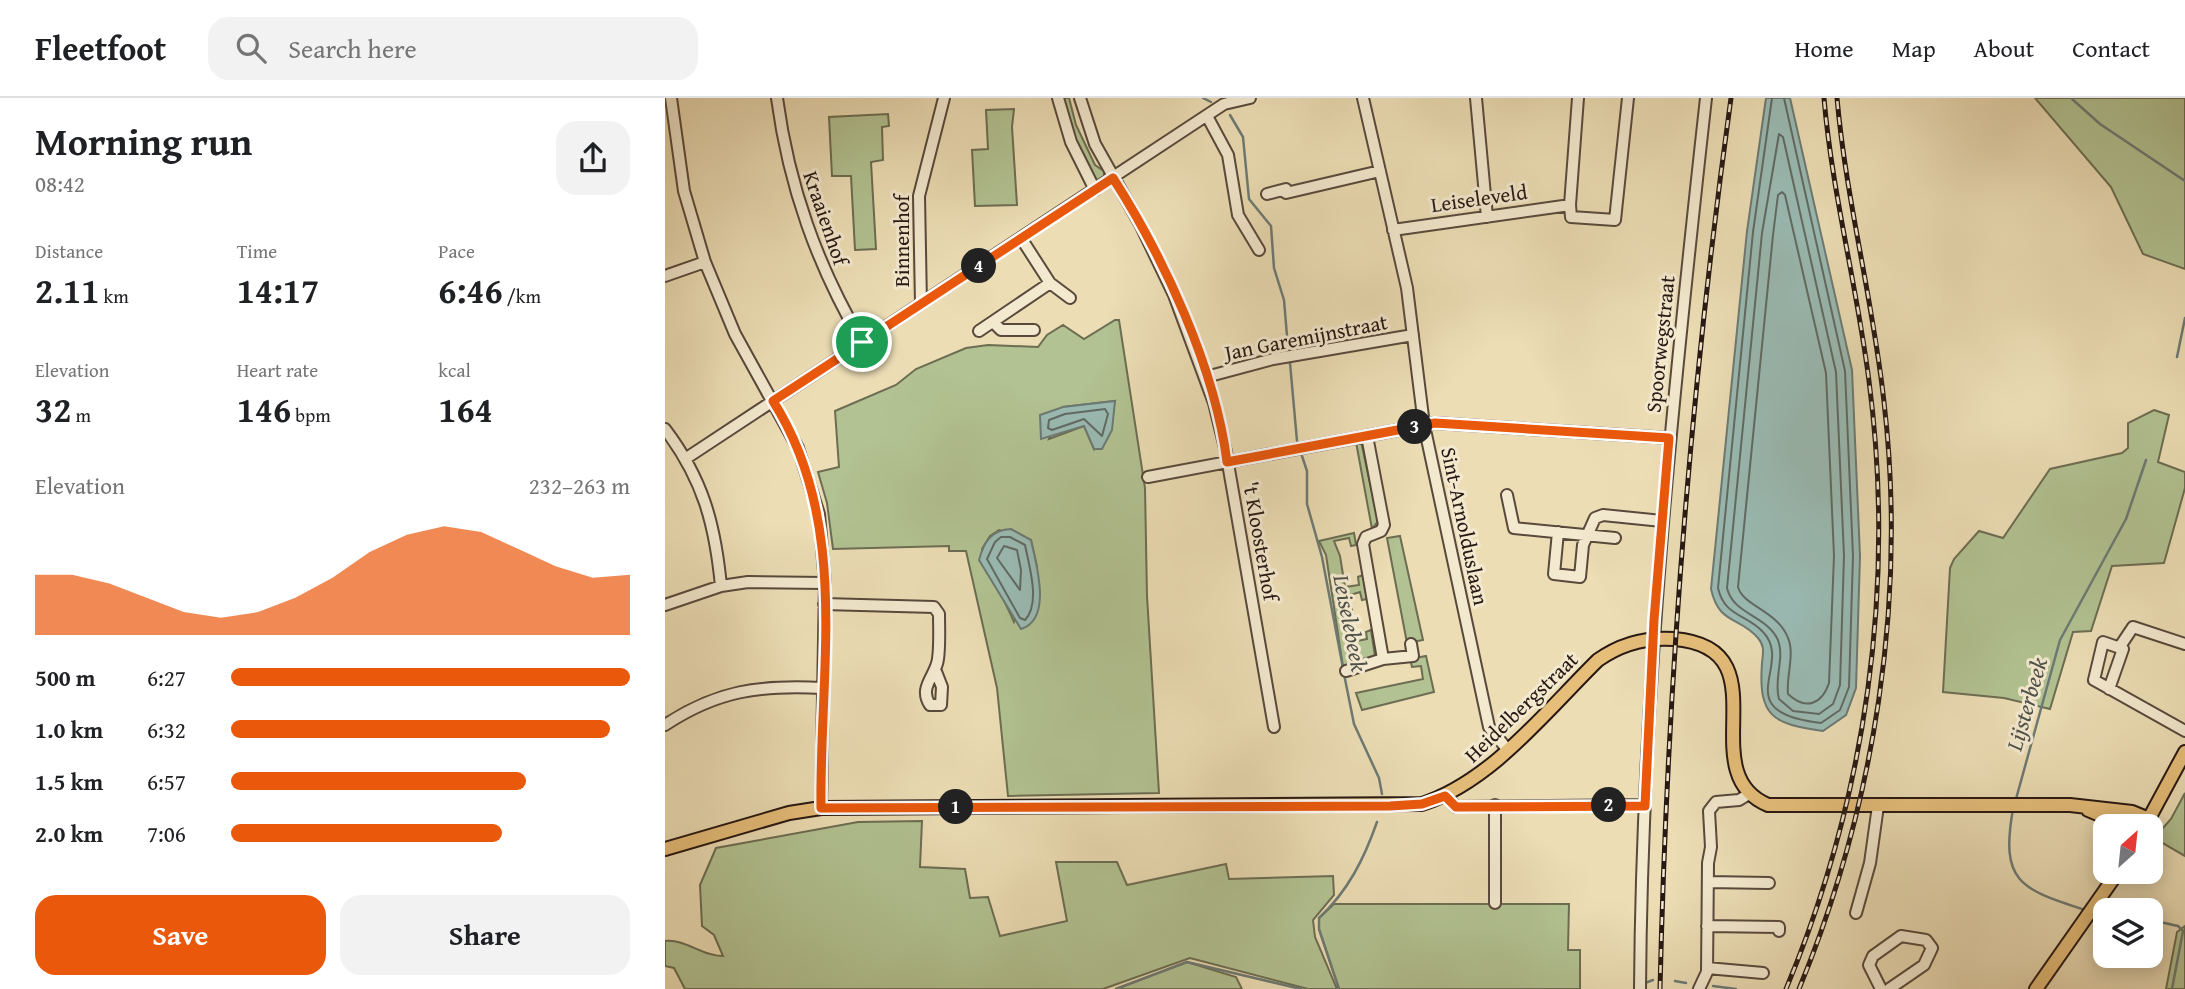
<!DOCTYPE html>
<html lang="en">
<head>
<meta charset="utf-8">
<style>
	body { margin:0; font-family:"Gentium Book Plus",serif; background:#f2f2f2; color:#202124; height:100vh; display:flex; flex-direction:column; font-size:26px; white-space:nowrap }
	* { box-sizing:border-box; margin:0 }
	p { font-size:23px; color:#757577 }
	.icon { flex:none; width:38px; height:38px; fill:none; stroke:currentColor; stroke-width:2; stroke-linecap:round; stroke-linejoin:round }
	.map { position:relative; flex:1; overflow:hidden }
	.side { display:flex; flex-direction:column; background:#fff; width:665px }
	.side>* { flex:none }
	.needle { width:46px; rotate:27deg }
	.buttons { position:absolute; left:1428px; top:716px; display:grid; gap:14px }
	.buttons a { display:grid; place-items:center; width:70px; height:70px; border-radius:14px; background:#fff; box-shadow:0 4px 18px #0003; font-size:35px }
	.pin { position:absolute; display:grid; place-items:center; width:60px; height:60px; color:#fff; margin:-30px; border:4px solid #fff; border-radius:50%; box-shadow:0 2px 7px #0007 }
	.km { position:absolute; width:35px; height:35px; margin:-18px; border-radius:50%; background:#222; color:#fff; font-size:19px; line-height:35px; text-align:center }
	.round { display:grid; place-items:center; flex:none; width:74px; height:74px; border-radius:21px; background:#f2f2f2 }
	.headline { display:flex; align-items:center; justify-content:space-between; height:119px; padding:0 35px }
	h1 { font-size:38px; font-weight:700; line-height:52px }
	.metrics { display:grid; grid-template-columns:repeat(3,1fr); gap:10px; height:119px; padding:7px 35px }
	.metrics div { display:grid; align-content:center }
	.metrics b { font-size:35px; font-weight:700 }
	.metrics small { font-size:19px; font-weight:400 }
	.metrics p { font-size:19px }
	.chart { height:196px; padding:14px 35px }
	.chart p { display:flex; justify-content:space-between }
	.chart svg { width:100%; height:126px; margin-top:7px; fill:#ea580c; opacity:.7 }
	.primary-button { display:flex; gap:14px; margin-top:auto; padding:14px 35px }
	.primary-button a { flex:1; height:80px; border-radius:21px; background:#ea580c; color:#fff; font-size:28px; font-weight:700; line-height:80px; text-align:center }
	.primary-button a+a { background:#f2f2f2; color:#202124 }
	ul { padding:0 35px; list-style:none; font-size:23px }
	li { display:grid; grid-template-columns:112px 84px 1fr; align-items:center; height:52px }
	li i { height:18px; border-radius:9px; background:#ea580c }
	header { display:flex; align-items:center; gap:42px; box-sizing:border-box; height:98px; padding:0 35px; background:#fff; border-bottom:2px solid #e0e0e0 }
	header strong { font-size:33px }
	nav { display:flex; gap:38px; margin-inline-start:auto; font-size:24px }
	.search { width:490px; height:63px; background:#f2f2f2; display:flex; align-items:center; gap:18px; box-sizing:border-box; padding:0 24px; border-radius:21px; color:#757577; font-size:26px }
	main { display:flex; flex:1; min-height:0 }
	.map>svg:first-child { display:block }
	.green { fill:#b2c292; stroke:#6c6d52; stroke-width:2; fill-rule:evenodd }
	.water { fill:#9abbb4; stroke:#6c7a74; stroke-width:2 }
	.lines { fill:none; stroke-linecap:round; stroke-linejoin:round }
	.shore { stroke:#606a64; stroke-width:2 }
	.stream { stroke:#6c7a74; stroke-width:2.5 }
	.minor-casing { stroke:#58493c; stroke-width:14 }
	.major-casing { stroke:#271813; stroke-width:16 }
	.minor { stroke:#f3e9cf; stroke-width:10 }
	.major { stroke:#e6be7a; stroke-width:12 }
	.rail-casing { stroke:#271813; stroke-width:5 }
	.rail { stroke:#f3e9cf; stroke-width:2.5; stroke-dasharray:8; stroke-linecap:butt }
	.route-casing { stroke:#fff; stroke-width:14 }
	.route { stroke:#ea580c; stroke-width:9 }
	.labels { text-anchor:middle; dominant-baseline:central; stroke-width:6; stroke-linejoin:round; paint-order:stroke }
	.street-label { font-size:21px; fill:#271813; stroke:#f3e9cf }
	.water-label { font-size:23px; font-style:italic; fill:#4f514b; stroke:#f3e9cf }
</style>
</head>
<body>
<header>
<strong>Fleetfoot</strong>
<div class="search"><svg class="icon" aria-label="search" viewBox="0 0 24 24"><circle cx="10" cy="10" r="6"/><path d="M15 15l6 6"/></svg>Search here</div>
<nav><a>Home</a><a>Map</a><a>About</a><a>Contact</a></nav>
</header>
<main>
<section class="side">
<div class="headline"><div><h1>Morning run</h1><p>08:42</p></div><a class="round"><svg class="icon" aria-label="share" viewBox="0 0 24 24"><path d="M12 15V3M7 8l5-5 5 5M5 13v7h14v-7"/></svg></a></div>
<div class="metrics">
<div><p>Distance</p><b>2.11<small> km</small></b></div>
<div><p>Time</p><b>14:17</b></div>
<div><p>Pace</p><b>6:46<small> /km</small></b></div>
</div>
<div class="metrics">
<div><p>Elevation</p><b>32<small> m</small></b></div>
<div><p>Heart rate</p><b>146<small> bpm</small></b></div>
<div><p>kcal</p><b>164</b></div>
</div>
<div class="chart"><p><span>Elevation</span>232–263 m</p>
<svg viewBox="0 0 160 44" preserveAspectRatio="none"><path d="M0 44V23L10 23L20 26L30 31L40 36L50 38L60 36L70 31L80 24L90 15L100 9L110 6L120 8L130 14L140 20L150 24L160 23V44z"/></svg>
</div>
<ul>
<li><b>500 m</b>6:27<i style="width:100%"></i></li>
<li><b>1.0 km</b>6:32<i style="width:95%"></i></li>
<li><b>1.5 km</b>6:57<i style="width:74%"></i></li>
<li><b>2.0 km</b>7:06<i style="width:68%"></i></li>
</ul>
<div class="primary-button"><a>Save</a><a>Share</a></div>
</section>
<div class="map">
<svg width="1520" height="891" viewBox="0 0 1520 891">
	<rect width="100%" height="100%" fill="#ecddb5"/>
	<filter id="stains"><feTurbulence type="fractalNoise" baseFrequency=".00286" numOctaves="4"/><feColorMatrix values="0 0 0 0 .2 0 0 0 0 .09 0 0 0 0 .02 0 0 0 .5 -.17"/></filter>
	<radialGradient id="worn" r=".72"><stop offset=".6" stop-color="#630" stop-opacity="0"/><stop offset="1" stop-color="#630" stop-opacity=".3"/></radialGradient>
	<!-- green -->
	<path class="green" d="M396 0H404L411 27 430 67 439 73V81L429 84 404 32Z
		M1370 0H1520V171L1478 156 1446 89Z
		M349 11 347 29 352 107 310 108 307 52 323 51 321 12Z
		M223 16 224 28 217 29 218 62 206 64 211 151 190 152 186 78H167L164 19Z
		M450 222H454L480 390 482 498 494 695 343 698 332 590 301 453H284V448L168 451 162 405 153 374 174 369 170 313 231 287 251 271 301 250 323 247 373 249 382 237 398 227 419 241ZM450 303 429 351 419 328 384 341 398 309ZM334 432 366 442 372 469 349 524C338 498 325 479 317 451L325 438Z
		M1489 312 1504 317 1493 364 1520 374V390L1499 465 1447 468 1426 533 1408 534 1385 611 1339 600 1278 594 1285 470 1289 461 1314 433 1338 440 1385 371 1457 355 1463 350V325Z
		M696 343 713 423 707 431 691 344Z
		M689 435 691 447 686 448 684 440 669 443 675 458 680 489 694 487 693 479 698 477 702 501 697 502 695 494 682 498 687 512 684 513 688 544 702 541 701 534 706 532 710 558 678 569 661 457 654 443Z
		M735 438 758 542 742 545 722 440Z
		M761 558 769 594 697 612 691 595 758 581 756 568 747 569 745 561Z
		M1520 695V758L1489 740 1506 721Z
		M257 723 255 769 300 771 305 800 323 799 335 838 402 823 391 764H452L462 787 561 766 564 781 668 778 669 797 648 822 650 839 672 891H643L525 860 438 891H20L9 870 0 868V843C22 841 36 858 58 858L49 837 37 828 35 787 51 750 193 724Z
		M669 806H904L903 852H915V891H674L654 831V820Z
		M1520 828V891H1501L1512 834Z
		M522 864 571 879 577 891H451Z"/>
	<!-- water -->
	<path class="water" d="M1101 0H1125L1187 272 1195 458 1191 590 1181 617 1158 633C1108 626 1093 619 1097 565 1098 555 1100 548 1093 540 1074 518 1054 527 1046 491L1082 133Z
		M450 303 447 332 437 351H429L419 328 376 341 375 317 398 309Z
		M346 431 366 442C371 466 388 521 356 531L314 462C319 444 326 432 346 431Z"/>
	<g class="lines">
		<!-- shore -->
		<path class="shore" d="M1107 0 1088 134 1053 490C1059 518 1081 516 1098 534 1130 567 1060 614 1156 625L1175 612 1184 589 1188 458 1180 273 1119 0
			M1114 36 1118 39 1171 274 1179 458 1175 587 1168 606 1154 616 1128 613 1114 601C1108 582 1121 558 1112 540 1100 517 1068 516 1062 490L1097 135Z
			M1117 94 1120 97 1161 275 1169 458 1164 585C1157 606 1141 613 1123 596 1121 579 1130 556 1123 540 1113 513 1078 508 1073 489L1108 137 1113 97Z
			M440 311 443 316 437 338 419 321 387 332 383 330 384 322 400 316Z
			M336 439H345L360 447C364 468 376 505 360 522L355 520 322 461 330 444Z
			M339 448 352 452 356 472 355 492 332 460Z"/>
		<!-- stream -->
		<path class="stream" d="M538 0 546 4
			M1406 0 1435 26 1520 83
			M565 17 578 39 584 101 606 128 609 170 619 202 623 250
			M1512 259 1520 220
			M625 265 632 343
			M637 358 642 373V406L657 459 678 570
			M679 576 689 626 714 680 717 696
			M1351 701 1395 542 1461 421 1481 362
			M1348 711C1335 784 1355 791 1420 812
			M1430 815 1440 817
			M1486 822 1513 828 1518 833 1507 891
			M1010 883 1021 885
			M980 885 988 882
			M1048 888 1071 891
			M451 891 522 864 636 891
			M674 891 654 831V820C683 793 699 761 712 724"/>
		<defs>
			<path id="minor" d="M6 0 19 93 40 164 70 236 133 350 154 416 160 485 156 710
				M112 0C124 89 152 167 197 244
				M393 0 406 44 430 92
				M415 0 430 46 475 126 509 197 549 305 561 354 609 629
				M698 0 742 190 759 327 824 629 842 651
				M811 0 822 119
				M542 18 563 57 573 117 594 152
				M602 96 621 91V95L715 73
				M905 107 906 119 950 122 963 0
				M728 132 905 107 913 0
				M356 140 385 185 405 200
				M0 178 40 164
				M256 206 254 98 279 0
				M328 224 336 232H369
				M314 233 385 185
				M541 279 608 261 748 237
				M0 331C38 381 50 426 56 488
				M702 338 719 427 716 433 701 439 698 446 718 561
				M20 361 559 6 585 0
				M483 379 770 325 1005 340
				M842 397 849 430 950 440
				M893 434 889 476 915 479 918 447 930 420 938 417 997 423
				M159 506 269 509 274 516C274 531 275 546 273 561 271 578 253 589 265 607H276L277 589 270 571
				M0 507 56 488 83 484 160 485
				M1454 550 1468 529 1520 546
				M681 573 718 561 748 558 746 546
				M1444 591 1458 551 1438 544 1429 582 1520 633
				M0 627C53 592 95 587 157 590
				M781 698 791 709 980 707
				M1043 784 1104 785
				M830 805V707
				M1191 815 1205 765 1213 708
				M1042 828 1114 829V833
				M1042 870 1098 875
				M975 891C977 593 1008 296 1041 0
				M1034 891 1042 874 1043 765 1046 749 1044 713 1051 704 1074 702 1084 696
				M1216 891 1204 867 1208 858 1236 838 1261 842 1267 850 1259 867 1224 891"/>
			<path id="major" d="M1423 712 1461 728
				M1480 728 1520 654
				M0 751 124 715 156 710 757 706C827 683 881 613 933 562 957 545 981 539 1009 541 1121 550 1024 674 1103 707H1405L1467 714 1484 721
				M1371 891 1453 774"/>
		</defs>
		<!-- minor casing -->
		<use href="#minor" class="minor-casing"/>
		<!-- major casing -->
		<use href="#major" class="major-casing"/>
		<!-- minor -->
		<use href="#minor" class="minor"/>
		<!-- major -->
		<use href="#major" class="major"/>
		<defs>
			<path id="rail" d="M995 891C1002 593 1025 295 1066 0
				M1121 891C1201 700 1231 489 1204 283 1192 188 1167 95 1159 0
				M1134 891C1210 707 1242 502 1219 304 1208 202 1181 102 1172 0"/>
		</defs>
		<!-- rail casing -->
		<use href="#rail" class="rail-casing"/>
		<!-- rail -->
		<use href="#rail" class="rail"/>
	</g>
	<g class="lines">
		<defs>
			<path id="route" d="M448 80C499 160 550 269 562 364L770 325 1004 340 989 522 980 708 791 709 780 698 757 706 725 708 156 710C154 571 186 426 108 303Z"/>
		</defs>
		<!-- route casing -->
		<use href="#route" class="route-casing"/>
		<!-- route -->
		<use href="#route" class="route"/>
	</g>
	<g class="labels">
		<!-- street labels -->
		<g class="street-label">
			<text transform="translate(814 100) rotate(-8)">Leiseleveld</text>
			<text transform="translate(161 120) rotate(71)">Kraaienhof</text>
			<text transform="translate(236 143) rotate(-90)">Binnenhof</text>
			<text transform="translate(641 239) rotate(-11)">Jan Garemijnstraat</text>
			<text transform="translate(995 246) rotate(-84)">Spoorwegstraat</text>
			<text transform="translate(800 428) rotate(78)">Sint-Arnolduslaan</text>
			<text transform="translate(596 443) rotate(80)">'t Kloosterhof</text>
			<text transform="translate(856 609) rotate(-44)">Heidelbergstraat</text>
		</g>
		<!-- water labels -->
		<g class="water-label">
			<text transform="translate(686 525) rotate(79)">Leiselebeek</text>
			<text transform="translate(1361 606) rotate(-74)">Lijsterbeek</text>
		</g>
	</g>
	<rect width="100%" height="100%" filter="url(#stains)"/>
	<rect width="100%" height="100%" fill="url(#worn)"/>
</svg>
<div class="buttons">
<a><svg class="needle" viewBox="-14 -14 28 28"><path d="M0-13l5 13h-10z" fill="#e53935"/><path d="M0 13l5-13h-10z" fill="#757577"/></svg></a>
<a><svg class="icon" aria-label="layers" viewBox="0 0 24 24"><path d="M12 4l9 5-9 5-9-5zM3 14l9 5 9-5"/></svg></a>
</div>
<div class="pin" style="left:197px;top:244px;background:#1e9e55"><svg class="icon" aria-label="arrive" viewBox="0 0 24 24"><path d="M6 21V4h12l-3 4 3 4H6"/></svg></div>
<b class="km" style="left:291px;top:709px">1</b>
<b class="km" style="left:944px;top:707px">2</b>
<b class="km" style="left:750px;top:329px">3</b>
<b class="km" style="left:314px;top:168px">4</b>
</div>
</main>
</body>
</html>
